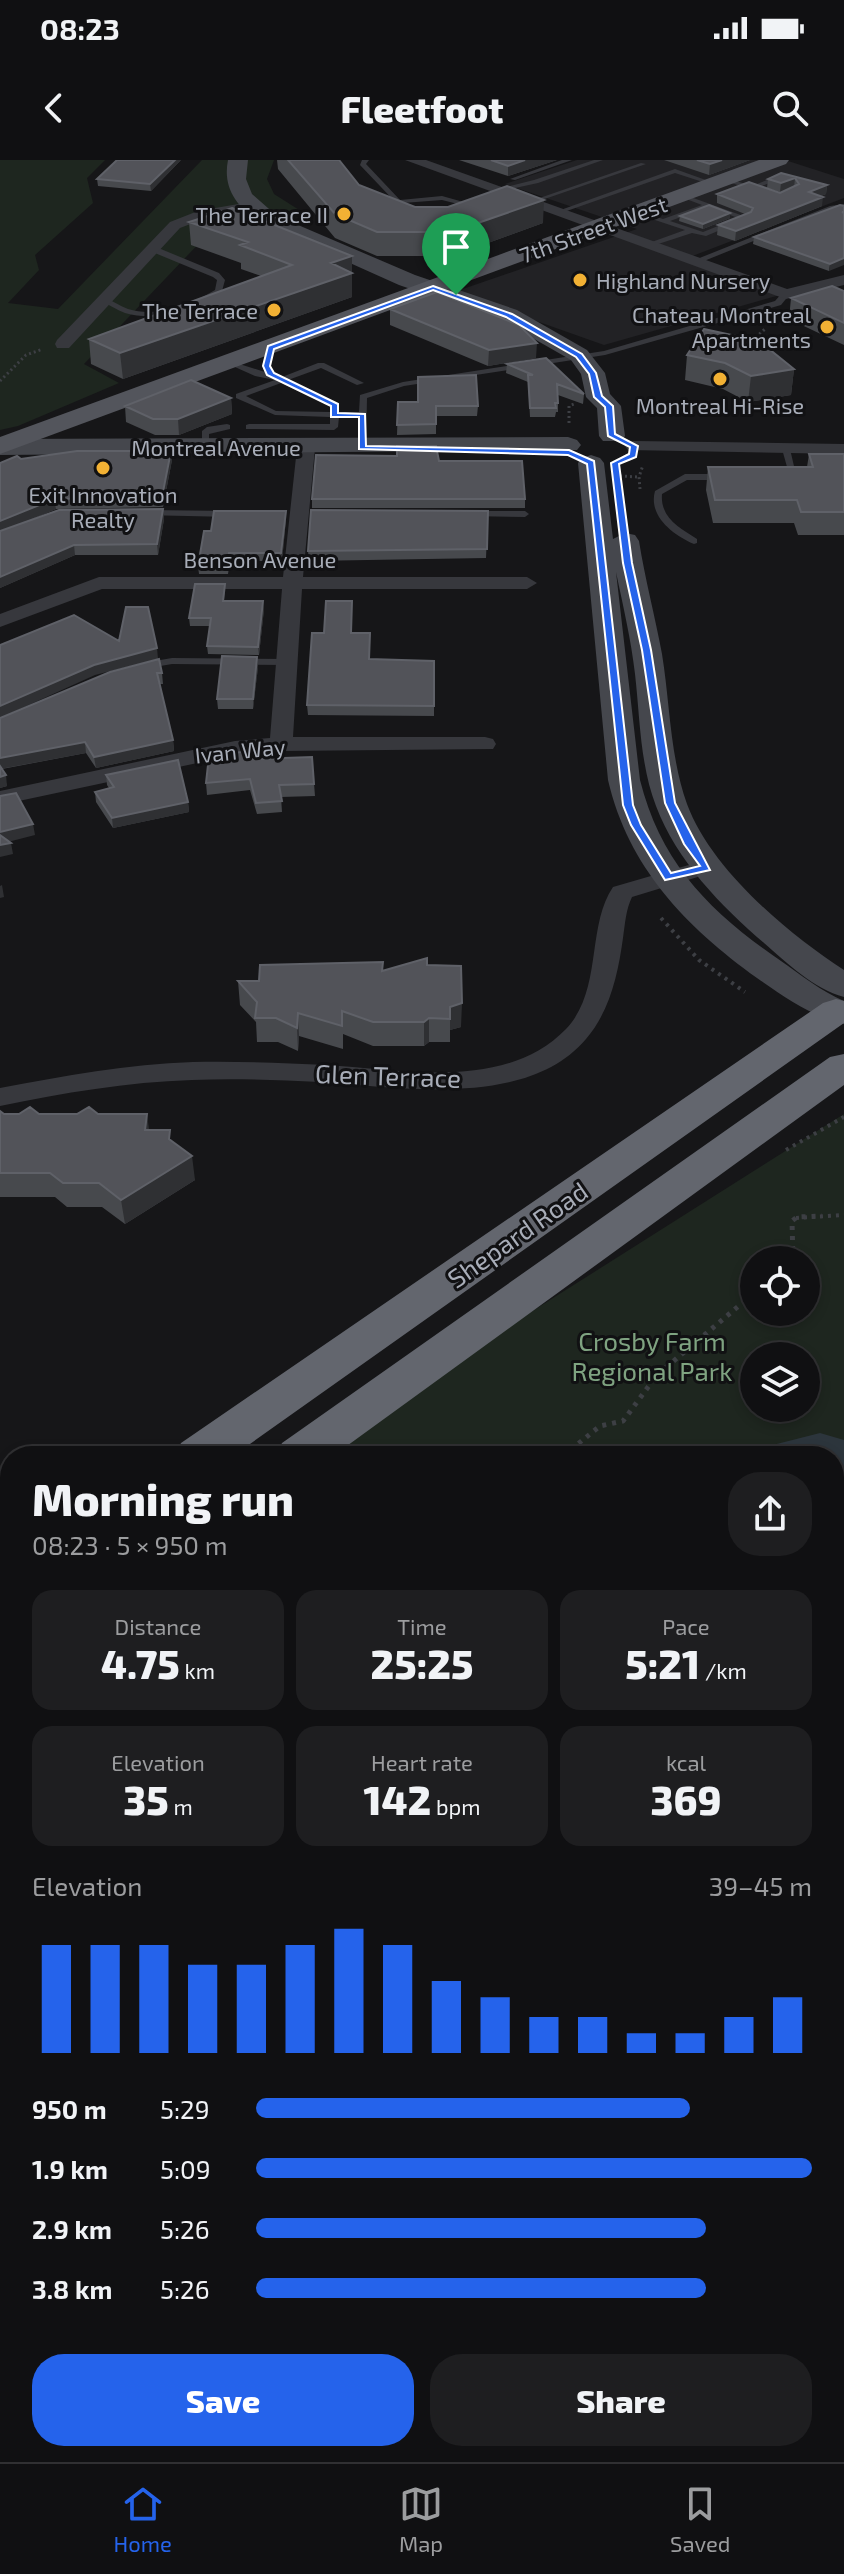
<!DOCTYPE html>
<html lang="en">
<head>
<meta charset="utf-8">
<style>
	body { margin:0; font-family:"Exo 2",sans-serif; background:#1e1e20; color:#f1f3f6; height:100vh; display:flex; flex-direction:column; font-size:30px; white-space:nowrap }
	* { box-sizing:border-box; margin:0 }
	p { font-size:26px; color:#9c9d9f }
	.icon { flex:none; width:44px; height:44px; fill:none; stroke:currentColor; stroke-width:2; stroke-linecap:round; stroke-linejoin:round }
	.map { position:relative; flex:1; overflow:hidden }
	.panel { position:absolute; left:0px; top:1286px; width:844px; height:1016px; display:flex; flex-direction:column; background:#101012; border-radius:32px 32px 0 0; box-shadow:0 4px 12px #0003,0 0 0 2px #303032 }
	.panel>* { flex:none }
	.tools { position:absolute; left:740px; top:1086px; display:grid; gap:16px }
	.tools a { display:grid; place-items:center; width:80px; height:80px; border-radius:50%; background:#101012; box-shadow:0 4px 12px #0003,0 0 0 2px #303032; font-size:40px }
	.pin { position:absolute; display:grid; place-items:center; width:68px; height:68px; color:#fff; margin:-82px -34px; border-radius:50% 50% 50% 0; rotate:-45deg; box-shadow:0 0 8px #0007 }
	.pin .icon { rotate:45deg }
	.round { display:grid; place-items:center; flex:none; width:84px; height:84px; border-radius:32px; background:#1e1e20 }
	.summary { display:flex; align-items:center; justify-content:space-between; height:136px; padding:0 32px }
	h1 { font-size:44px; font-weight:800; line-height:60px }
	.metrics { display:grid; grid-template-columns:repeat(3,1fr); gap:12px; height:136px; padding:8px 32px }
	.metrics div { display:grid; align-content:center; border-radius:20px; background:#1e1e20; text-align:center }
	.metrics b { font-size:40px; font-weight:800 }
	.metrics small { font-size:22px; font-weight:400 }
	.metrics p { font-size:22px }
	.chart { height:224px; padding:16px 32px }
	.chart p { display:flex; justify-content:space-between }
	.chart svg { width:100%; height:144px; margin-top:8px; stroke:#2563eb; stroke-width:6 }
	.action { display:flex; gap:16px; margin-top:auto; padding:16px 32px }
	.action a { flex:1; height:92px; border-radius:32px; background:#2563eb; color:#fff; font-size:32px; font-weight:800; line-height:92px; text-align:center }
	.action a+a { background:#1e1e20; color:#f1f3f6 }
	ul { padding:0 32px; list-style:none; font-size:26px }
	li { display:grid; grid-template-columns:128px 96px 1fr; align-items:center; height:60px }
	li i { height:20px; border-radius:10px; background:#2563eb }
	.status { display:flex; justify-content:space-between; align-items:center; height:56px; padding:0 40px; background:#101012; direction:ltr }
	.status svg { height:22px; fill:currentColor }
	header { display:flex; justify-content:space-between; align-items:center; height:104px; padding:0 32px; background:#101012; font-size:36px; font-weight:800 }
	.menu { display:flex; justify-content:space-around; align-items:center; height:112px; border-top:2px solid #303032; background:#101012; font-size:22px; color:#9c9d9f }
	.menu a { display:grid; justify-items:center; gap:4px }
	.menu .selected { color:#2563eb }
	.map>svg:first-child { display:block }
	.built { fill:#222225 }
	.green { fill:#1e261f; fill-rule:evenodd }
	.water { fill:#2c353c }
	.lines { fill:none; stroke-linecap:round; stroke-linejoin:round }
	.path-far3 { stroke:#3d3f44; stroke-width:3; stroke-dasharray:2 3; stroke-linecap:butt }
	.path-far2 { stroke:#3d3f44; stroke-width:4; stroke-dasharray:3 5; stroke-linecap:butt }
	.path-far1 { stroke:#3d3f44; stroke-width:5; stroke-dasharray:4 6; stroke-linecap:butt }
	.path { stroke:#3d3f44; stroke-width:7; stroke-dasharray:5 8; stroke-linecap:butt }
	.lane { fill:#37383d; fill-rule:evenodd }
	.street { fill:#37383d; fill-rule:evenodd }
	.secondary { fill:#45474d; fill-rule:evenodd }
	.primary { fill:#53555c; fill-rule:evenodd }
	.highway { fill:#63666e; fill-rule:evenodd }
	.wall { fill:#47494d }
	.shaded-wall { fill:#2f3033 }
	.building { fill:#525359; stroke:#5f6168; stroke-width:2 }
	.route { fill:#2563eb; stroke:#fff; stroke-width:2; fill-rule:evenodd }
	.poi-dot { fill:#f2b134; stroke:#111113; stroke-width:3 }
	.labels { text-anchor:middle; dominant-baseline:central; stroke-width:6; stroke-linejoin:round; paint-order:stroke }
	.far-poi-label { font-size:22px; fill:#a8adb8; stroke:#111113; text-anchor:end }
	.far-street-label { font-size:22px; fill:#a8adb8; stroke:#111113 }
	.street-label { font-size:26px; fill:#a8adb8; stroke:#111113 }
	.park-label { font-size:26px; fill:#7fa381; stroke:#111113 }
</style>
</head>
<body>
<div class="status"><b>08:23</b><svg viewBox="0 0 49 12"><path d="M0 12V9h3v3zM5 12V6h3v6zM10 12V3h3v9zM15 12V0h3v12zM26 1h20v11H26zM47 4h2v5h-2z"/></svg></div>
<header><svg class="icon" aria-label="back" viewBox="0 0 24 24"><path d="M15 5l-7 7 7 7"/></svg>Fleetfoot<svg class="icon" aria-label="search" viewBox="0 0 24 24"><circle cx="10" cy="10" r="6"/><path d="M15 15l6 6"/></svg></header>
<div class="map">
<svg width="844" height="2302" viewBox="0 0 844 2302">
	<rect width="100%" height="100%" fill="#161618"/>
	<!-- built -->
	<path class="built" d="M577 0H785L844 19V38L682 100 780 135 604 185 454 132 637 69 505 24Z"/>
	<!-- green -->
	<path class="green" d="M0 0H105L87 18 93 43 35 95 39 110 8 143 58 149 202 0H274L267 19 274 34 304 53 219 67 206 76 84 204 119 223 18 266 0 270Z
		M844 954V2302H0V1510L10 1503V2292H834V1296H314L463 1195ZM754 1100H806V1152H754ZM754 1196H806V1248H754Z"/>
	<!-- water -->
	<path class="water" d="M820 1273 844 1280V2302H0V2057L10 2054V2292H834V1296H729Z"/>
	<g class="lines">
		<!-- path-far3 -->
		<path class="path-far3" d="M752 181 766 168
			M0 221 26 195 43 189
			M569 263V246L574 244
			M620 316 639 317
			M640 329 639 317 643 305"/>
		<!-- path-far2 -->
		<path class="path-far2" d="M661 758 699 800 745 832
			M786 990 844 957
			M796 1058 844 1055"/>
		<!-- path-far1 -->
		<path class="path-far1" d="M793 1100 792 1061 797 1057 822 1056
			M563 1296 600 1266 623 1261 657 1215 754 1133"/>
		<!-- path -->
		<path class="path" d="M0 1720 10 1711"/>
		<!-- lane -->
		<path class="lane" d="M362 0H369L366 4 400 40 442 36 485 48 482 50 442 40 403 43 404 47H400L360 5Z
			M562 0H572L515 20 510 19Z
			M594 0H603L538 23 497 32 494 30 534 20Z
			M641 3 646 4 533 43 528 42Z
			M675 9 717 24 712 25 675 13 561 53 555 52Z
			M782 14 784 17 752 30 723 20 726 18 752 26Z
			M681 35H685L749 58 706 76 692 73 649 87V83L685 70 634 53 638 51 663 59 702 45 681 37ZM709 47 738 58 703 72 670 61Z
			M844 44V48L833 49 699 103 692 101 830 46Z
			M150 87H156L219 113 225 120 222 131C197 151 157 162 125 153 117 150 110 145 102 142V138H105C113 141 120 146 128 149 157 158 190 145 215 130L217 120 213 117 150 91Z
			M783 132 790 134 781 145 605 195 404 226 367 238 366 288 362 291 358 288V257H339L338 267 334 270 246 269V265L249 264H330V257L275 255 236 238V234L275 220 255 216 226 203 230 201 265 212 262 206 267 188 271 186 275 188 270 206 274 213 282 217 318 203H324L364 223 357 225 321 208 288 220 338 243 339 252H359L360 235 403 222 604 191 775 141ZM281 223 331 246V252L276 251 246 236Z
			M227 264 230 265V269L209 274V287L202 289V271L207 267Z
			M786 286 790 289 797 319 788 320 784 317 789 314 782 289Z
			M685 314H723L727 317 723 320H687L662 334C660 358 680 368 697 379V383L694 384C673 375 648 356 655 331Z
			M145 350 232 351 236 354 232 357 142 355 141 353Z
			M469 351H525L529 354 525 357 466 356V352Z
			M172 498 286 499 291 502 286 505 172 504 143 509 138 506 143 503Z"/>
		<!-- street -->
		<path class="street" d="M405 0H426L787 129 844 115V125L786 139 780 137Z
			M250 42 255 43V49L206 58 180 68 69 188H57L55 184 57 180 170 62 198 51Z
			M634 281 844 284V294L628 290 625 286 628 282Z
			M306 283 315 288 303 417H527L537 423 527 429H302L293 577H485L493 579 496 584 493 589 281 591 235 595 0 645V631L235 581 270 578 282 429H102L0 467V454L99 417H283L297 288Z
			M706 700 714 702 718 707 714 712 632 737C626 749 625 764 623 778 618 814 610 851 586 879 527 949 399 927 320 922 277 920 235 918 192 920 127 922 63 933 0 946V928C64 916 128 904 193 902 238 901 282 903 327 905 403 910 506 931 566 869 603 830 586 767 613 727Z"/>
		<!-- secondary -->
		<path class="secondary" d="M228 0H248L246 19 252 34 277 56 415 115 517 150 587 190 605 213 610 234 621 246 625 276 621 281H603L599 276 597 248 586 237 581 214 571 200 501 160 399 125 263 64C239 49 222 30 228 0Z
			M568 277 577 280 581 285 577 290 0 295V279Z
			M591 295 600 298 604 303 613 379 625 373 635 375 639 381C645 419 655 456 662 494 670 543 670 597 687 644 711 709 787 773 844 810V837C814 829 787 803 764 783 721 746 676 700 656 646 640 605 640 557 635 514 631 479 623 446 616 412L640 620C661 704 711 753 781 801 801 815 821 831 844 841V864C810 856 785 837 757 818 686 767 628 707 608 620L578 303 582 298Z"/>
		<!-- primary -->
		<path class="primary" d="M759 0H789L786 4 0 294V277Z"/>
		<!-- highway -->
		<path class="highway" d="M836 839 844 841V863L233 1296H175L181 1283 823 843Z
			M844 894V925L333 1296H276L282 1283 830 897Z
			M10 1404V1448L0 1451V1407Z
			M10 1475V1520L0 1523V1478Z"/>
	</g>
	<!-- wall -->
	<path class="wall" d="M181 0 151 31 98 26 97 19Z
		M277 0H339L359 25 415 47 543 63 452 96H377L335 78 278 9Z
		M459 0H557L508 16Z
		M664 0H750L709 15Z
		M781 13 827 25 826 34 821 36 822 46 735 81 717 75 718 65 745 54 717 43V34L780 33 787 30 780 32 767 28 768 19Z
		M840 45 829 111 753 84 754 77Z
		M730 53V58L703 69 679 61 680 56Z
		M189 62 352 96V137L123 219 91 204 89 179 261 116 241 109V103L191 85Z
		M844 131V185L789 159 791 138Z
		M390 149 536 198 488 206 390 165Z
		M687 195 794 209 791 235 748 242 723 229 685 220Z
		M507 204 584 234 583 244 558 235V252H556L555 257H530L528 222 506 213Z
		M231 238 232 254 179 275H155L126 262 125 246Z
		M398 242 478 246 477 256H436V274L397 275Z
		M77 291H171L172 300 163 347 56 349 8 369 59 350 163 349 164 359 158 395H75L0 428V303L17 296 21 299Z
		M809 294H844V375H798L794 363H713L706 330 708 307H807Z
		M439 301 525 339V348H312V339Z
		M286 351V359L282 401H230L228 414H199L198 406 211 371Z
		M488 351 486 398 309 401 308 391Z
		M225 424 224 441 264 449 259 495 208 494 207 486 210 466H190L189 458Z
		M352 451 351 473 369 499 434 501V556L308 555 307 545 324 473Z
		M257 497 258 507 253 549H218L217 539Z
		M110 512 162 513 163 524H160L173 580 174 591 96 608 86 593 2 609 7 626 0 628V558Z
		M312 597 315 636 281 637 282 652 257 654 250 630 207 635 206 623 251 599Z
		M106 615 188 642 189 652 113 668 96 642 95 632 109 628 107 625Z
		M383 811 461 867 450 870V882H429L424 886H373L343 874V889L299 876 298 891 278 882H257L256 862 240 845 238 821H259Z
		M0 951 4 954H98L149 970 171 981 195 1020 125 1064 102 1047H67L55 1037H0Z"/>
	<!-- shaded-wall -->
	<path class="shaded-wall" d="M175 0H181L151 31 150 24Z
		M525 0H557L508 16V6Z
		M722 0H750L709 15 710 4Z
		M795 18 794 28 780 32 781 23Z
		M827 25 826 34 808 41 809 32Z
		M823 37 822 46 735 81 736 71Z
		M544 40 543 63 452 96V72Z
		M730 53V58L703 69V64Z
		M352 96V137L123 219 120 193 331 103Z
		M844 98V105L829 111 830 104Z
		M537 183 536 198 488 206 489 190Z
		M794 209 791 235 748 242 751 216Z
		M231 238 232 254 179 275 178 259Z
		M171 291 172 300 163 347 162 337Z
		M54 339 56 349 0 372V361Z
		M163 349 164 359 158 395 157 384Z
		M286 351V359L282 401 281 393Z
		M74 385 75 395 0 428V417Z
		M263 441 264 449 259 495 258 487Z
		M157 488 158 499 95 515 0 558V546L94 505Z
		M257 497 258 507 253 549V539Z
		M173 580 174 591 96 608 94 597Z
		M85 582 86 593 0 609V598Z
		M6 615 7 626 0 628V617Z
		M188 642 189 652 113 668 112 658Z
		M33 664 35 675 0 684V672Z
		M11 683 13 694 0 697V685Z
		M2 725 4 737 0 738V726Z
		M462 843 461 867 450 870V847Z
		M298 853 299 876 298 891 297 868Z
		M429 858V882L424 886V862Z
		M147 954 150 977 145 970Z
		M192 996 195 1020 125 1064 121 1040Z"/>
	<!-- building -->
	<path class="building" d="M117 0H175L150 24 97 19Z
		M288 0H339L359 25 415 47H448L507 26 544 40 452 72H377L335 54Z
		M491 0H525L508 6Z
		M697 0H722L710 4Z
		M781 13 827 25 809 32 823 37 736 71 718 65 751 52 753 48 717 34 749 22 780 33 799 24 795 18 781 23 768 19Z
		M709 45 730 53 703 64 680 56Z
		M840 45 844 46V52H842L844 53V98L830 104 754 77Z
		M232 48 352 96 331 103 352 113 120 193 89 179 292 105 240 85 248 82 189 62Z
		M832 126 844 131V163L791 138Z
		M437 132 519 165 537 183 489 190 390 149Z
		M704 169 759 181 794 209 751 216 725 203 687 195Z
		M546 198 584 234 557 224 558 243H555L556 248H530L528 215H533L507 204Z
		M476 215 478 246H436V264L397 265 398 242H418V217Z
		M191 220 231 238 178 259H153L125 246Z
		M397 286H436L439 301H522L525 339H312L316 295 397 296Z
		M77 291H171L162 337 54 339 0 361V303L17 296 21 299Z
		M809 294H844V352H801L797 340H715L708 307H813Z
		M163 349 157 384 74 385 0 417V371L59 350Z
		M311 350 488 351 487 389 308 391Z
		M214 351H286L281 393H229L228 406H198L204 371H211Z
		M195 424H225L223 441H263L258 487 207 486 211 458H189Z
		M326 441H352L351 473H370L369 499 434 501V546L307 545 312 473H324Z
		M126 447H148L157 488 94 505 0 546V485L74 455 119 481Z
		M222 496 257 497 253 539H217Z
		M159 499 162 513H157L173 580 94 597 85 582 0 598V558L110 512Z
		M249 591 251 599 312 597 314 624 279 625 282 641 256 643 250 619 206 623 209 596Z
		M178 600 188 642 112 658 95 632 114 627 106 615Z
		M0 606 6 615 0 617Z
		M16 633 33 664 0 672V636Z
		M0 675 11 683 0 685Z
		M427 798V805L461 806 462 843 450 847V859L429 858 424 862H373L342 851V866L298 853 297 868 276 858H255L257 842 238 821H259L260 805 383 802 382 811Z
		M30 947 39 954H77L89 947 98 954H147L145 970H170L169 979 192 996 121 1040 99 1023H63L50 1013H0V951L4 954H19Z"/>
	<!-- route -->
	<path class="route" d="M433 126 512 154 582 194 596 213 602 236 613 246 615 274 638 286 636 297 619 304 632 403 651 490 675 643 710 710 665 720 631 665 623 645 587 304 568 295 359 289V257H331V246L267 215 263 206 268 186ZM433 130 506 157 576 197 589 214 594 237 605 247 608 276 630 287 629 294 611 303 623 403 642 490 665 643 684 684 700 706 671 713 641 665 633 645 594 301 569 290 366 286 365 254 338 253V244L274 213 270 206 274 189Z"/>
	<!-- markers -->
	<g class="poi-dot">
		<circle cx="344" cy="54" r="8"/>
		<circle cx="580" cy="120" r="8"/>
		<circle cx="274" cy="150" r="8"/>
		<circle cx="827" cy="167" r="8"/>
		<circle cx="720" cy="219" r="8"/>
		<circle cx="103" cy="308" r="8"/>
	</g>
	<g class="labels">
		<!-- far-poi labels -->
		<g class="far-poi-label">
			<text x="328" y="54">The Terrace II</text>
			<text x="596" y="120" text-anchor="start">Highland Nursery</text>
			<text x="258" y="150">The Terrace</text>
			<text x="811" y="154">Chateau Montreal<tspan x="811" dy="25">Apartments</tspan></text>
			<text x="720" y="245" text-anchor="middle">Montreal Hi-Rise</text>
			<text x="103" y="334" text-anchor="middle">Exit Innovation<tspan x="103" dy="25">Realty</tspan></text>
		</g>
		<!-- far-street labels -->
		<g class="far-street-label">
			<text transform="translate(593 69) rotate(-20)">7th Street West</text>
			<text x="216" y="287">Montreal Avenue</text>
			<text x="260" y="399">Benson Avenue</text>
			<text transform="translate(240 590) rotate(-6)">Ivan Way</text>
		</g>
		<!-- street labels -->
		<g class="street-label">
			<text transform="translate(388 915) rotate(2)">Glen Terrace</text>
			<text transform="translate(517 1074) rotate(-35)">Shepard Road</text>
		</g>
		<!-- park labels -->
		<g class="park-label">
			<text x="652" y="1180">Crosby Farm<tspan x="652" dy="30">Regional Park</tspan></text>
		</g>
	</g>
</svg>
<div class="tools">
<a><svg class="icon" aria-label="locate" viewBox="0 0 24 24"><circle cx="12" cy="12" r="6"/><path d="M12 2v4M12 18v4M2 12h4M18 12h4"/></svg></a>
<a><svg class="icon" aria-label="layers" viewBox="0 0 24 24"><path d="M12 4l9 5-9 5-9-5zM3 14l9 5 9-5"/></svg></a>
</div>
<div class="pin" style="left:456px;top:135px;background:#1e9e55"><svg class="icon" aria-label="arrive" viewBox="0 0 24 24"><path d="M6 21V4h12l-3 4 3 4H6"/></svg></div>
<section class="panel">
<div class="summary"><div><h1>Morning run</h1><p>08:23 · 5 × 950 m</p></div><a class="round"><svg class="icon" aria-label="share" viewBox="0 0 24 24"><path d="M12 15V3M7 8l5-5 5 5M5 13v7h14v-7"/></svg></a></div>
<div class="metrics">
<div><p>Distance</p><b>4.75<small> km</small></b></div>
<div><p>Time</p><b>25:25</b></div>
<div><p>Pace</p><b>5:21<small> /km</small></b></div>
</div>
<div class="metrics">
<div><p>Elevation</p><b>35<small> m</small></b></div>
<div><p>Heart rate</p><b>142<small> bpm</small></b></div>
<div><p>kcal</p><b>369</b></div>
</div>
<div class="chart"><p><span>Elevation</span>39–45 m</p>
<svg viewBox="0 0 160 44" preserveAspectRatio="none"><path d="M5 44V11M15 44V11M25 44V11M35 44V17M45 44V17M55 44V11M65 44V6M75 44V11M85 44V22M95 44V27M105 44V33M115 44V33M125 44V38M135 44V38M145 44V33M155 44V27"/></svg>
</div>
<ul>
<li><b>950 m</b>5:29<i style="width:78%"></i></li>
<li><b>1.9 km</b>5:09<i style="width:100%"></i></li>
<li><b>2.9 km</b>5:26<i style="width:81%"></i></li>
<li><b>3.8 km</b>5:26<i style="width:81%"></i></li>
</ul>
<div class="action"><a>Save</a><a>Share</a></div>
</section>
</div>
<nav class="menu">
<a class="selected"><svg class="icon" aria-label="home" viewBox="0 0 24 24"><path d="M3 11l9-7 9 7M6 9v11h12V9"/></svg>Home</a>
<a><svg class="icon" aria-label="map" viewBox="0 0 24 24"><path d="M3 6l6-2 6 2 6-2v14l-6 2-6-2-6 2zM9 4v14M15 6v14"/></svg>Map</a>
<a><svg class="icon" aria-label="saved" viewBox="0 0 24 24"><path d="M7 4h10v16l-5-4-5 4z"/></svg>Saved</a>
</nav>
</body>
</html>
